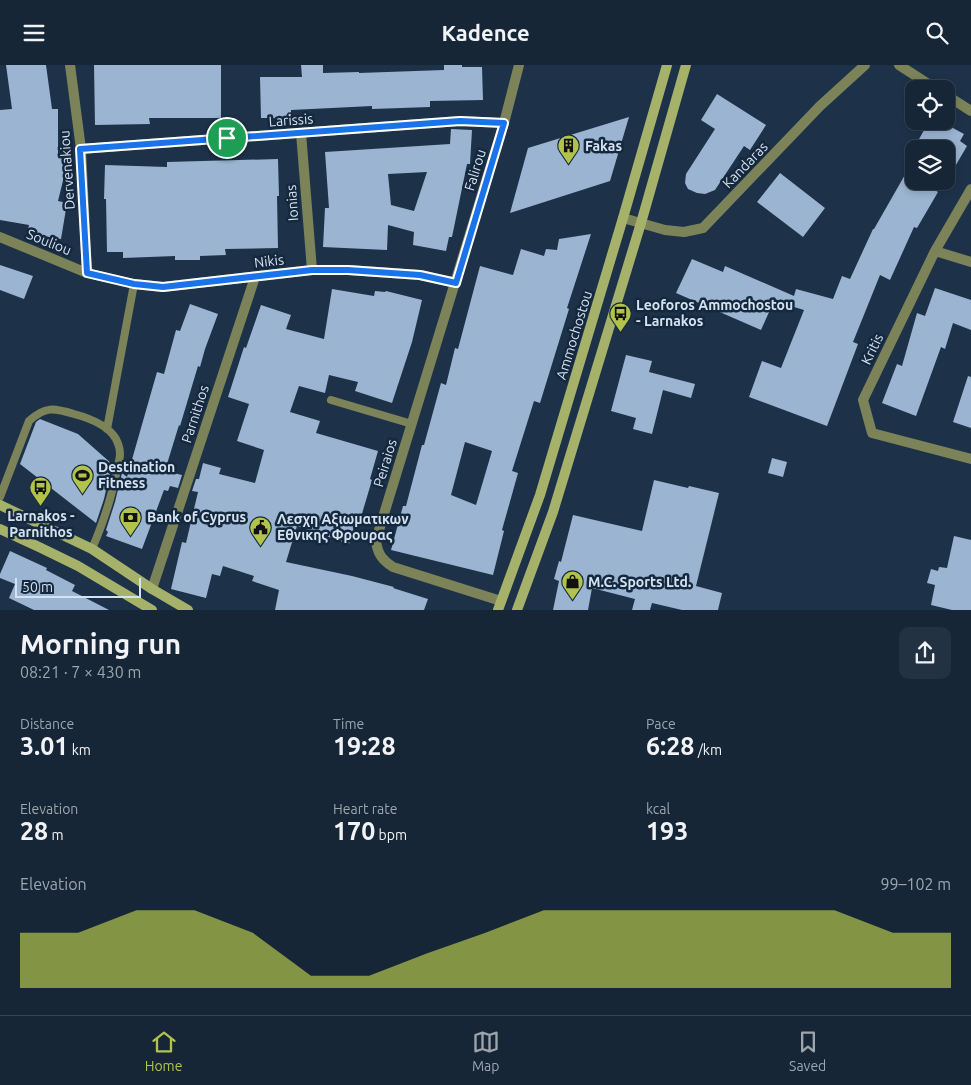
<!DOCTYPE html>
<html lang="en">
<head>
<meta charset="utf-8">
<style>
	body { margin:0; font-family:Ubuntu,sans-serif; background:#233242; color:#f1f3f6; height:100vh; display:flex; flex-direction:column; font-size:19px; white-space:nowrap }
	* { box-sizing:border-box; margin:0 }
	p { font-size:16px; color:#9ea5ad }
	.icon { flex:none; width:28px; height:28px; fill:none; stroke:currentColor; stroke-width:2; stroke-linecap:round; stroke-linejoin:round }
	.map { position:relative; height:545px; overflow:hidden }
	.sheet { display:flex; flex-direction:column; background:#162637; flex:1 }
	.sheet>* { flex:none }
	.buttons { position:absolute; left:905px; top:15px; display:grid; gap:10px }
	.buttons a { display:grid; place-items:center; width:50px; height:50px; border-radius:10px; background:#162637; box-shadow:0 2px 8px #0003,0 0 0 1px #354352; font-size:25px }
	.scale { position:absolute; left:15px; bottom:12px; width:126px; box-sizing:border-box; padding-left:5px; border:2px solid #d5e2f1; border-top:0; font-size:14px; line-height:18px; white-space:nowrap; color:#d5e2f1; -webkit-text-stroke:4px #14283e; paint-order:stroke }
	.pin { position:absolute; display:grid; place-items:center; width:42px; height:42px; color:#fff; margin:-21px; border:2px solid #fff; border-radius:50%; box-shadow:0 1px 5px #0007 }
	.round { display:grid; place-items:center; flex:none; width:52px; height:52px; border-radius:10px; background:#233242 }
	.headline { display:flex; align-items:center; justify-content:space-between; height:85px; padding:0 20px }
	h1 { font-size:28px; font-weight:600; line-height:38px }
	.stats { display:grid; grid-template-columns:repeat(3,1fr); gap:8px; height:85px; padding:5px 20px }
	.stats div { display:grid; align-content:center }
	.stats b { font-size:25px; font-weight:600 }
	.stats small { font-size:14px; font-weight:400 }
	.stats p { font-size:14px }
	.chart { height:140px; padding:10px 20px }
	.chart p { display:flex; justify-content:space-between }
	.chart svg { width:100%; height:90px; margin-top:5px; fill:#b2c34c; opacity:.7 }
	header { display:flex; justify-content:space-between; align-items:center; height:65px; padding:0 20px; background:#162637; font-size:22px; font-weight:600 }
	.tabs { display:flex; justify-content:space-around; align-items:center; height:70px; border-top:1px solid #354352; background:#162637; font-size:14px; color:#9ea5ad }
	.tabs a { display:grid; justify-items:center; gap:2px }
	.tabs .selected { color:#b2c34c }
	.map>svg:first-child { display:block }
	.building { fill:#9bb4d1; fill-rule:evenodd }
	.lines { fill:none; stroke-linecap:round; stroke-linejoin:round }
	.lane { stroke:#7c8358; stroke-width:8 }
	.street { stroke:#7c8358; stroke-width:10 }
	.secondary { stroke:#a6b26a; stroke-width:10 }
	.route-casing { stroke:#fff; stroke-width:10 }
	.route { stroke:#1a73e8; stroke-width:6 }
	.labels { text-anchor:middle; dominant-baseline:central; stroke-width:5; stroke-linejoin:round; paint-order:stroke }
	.street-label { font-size:14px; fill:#d5e2f1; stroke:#14283e }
	.poi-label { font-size:14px; font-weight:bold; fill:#d5e2f1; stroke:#14283e; text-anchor:start }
</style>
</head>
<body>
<header><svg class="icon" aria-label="menu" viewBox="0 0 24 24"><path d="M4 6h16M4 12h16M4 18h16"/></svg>Kadence<svg class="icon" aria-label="search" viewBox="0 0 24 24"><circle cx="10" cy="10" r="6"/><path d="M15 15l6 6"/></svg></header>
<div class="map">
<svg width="971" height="545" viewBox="0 0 971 545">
	<rect width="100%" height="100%" fill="#1d3249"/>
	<!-- building -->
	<path class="building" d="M6 0H46L52 44H58V92L68 95 58 136 67 138 61 174 27 169 29 160 0 155V45L12 44Z
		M94 0H221V53H149L150 59 95 60Z
		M301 0H323V8L359 7V8L444 5V0H462V2H482L483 35 430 36V42L372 44V41L291 45V53H261L260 12H302Z
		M717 29 766 60 750 85 744 81 715 125 705 129 697 128 688 124 685 118 686 109 715 64 701 55Z
		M629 52 610 116 510 148 528 83Z
		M929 56H940L964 69 960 76 967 81 946 117V84H932L918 76Z
		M451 64 472 65 470 99H467L452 172H449L446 186 413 180 414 167 388 160 387 185 323 182 325 143H329L325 87 450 79ZM427 107 414 146 391 140 388 109Z
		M278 94 279 131H277L278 183 225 184 226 190 200 191V195H175V191L123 193V187H107L106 134H104L105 100 167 102V97Z
		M780 108 825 143 803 172 757 137Z
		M906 108 914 113V116H920L938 127 917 163 914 162 890 215 880 210 853 277 858 279 827 361 749 332 762 296 781 303 804 245 774 236 761 265 676 228 692 194 723 207 725 201 794 231 796 224 833 234 842 211 850 214 873 164H874Z
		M591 169 567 243 569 244 540 338 534 336 512 406 518 408 502 465 504 466 493 510 391 485 403 441H406L422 380H424L441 318 446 320 455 283 458 284 480 201 513 210 521 184 544 191 546 184 557 185 559 174ZM465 377 492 386 476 440 451 430Z
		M0 200 33 211 24 234 0 225Z
		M935 223 971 235V265L953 258 945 284 941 282 916 351 882 338 897 299 902 301 917 248 925 251Z
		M332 224 374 231 375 226 385 227 386 226 422 235 412 277 392 338 355 326 358 317 329 310 325 328 299 321 290 347 320 356 316 368 378 386 370 414 372 415 361 452 357 451 349 479 297 461 286 497 352 511 394 522 393 523 428 534 424 545H275L279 525 252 516 254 511 223 501 220 511 212 509 206 533 171 524 182 477 186 478 198 427 192 426 196 414H199L203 398 221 403 219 409 255 418 264 385 237 376 249 339 228 332 244 282 246 283 261 240 291 250 286 264 324 274Z
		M190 239 218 249 205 284 200 302 198 301 180 361 179 360 167 399 175 402 173 408 182 410 178 423 170 421 168 426 164 425 142 484 106 471 108 467 106 465 115 437 122 408 127 412 157 307 164 309 176 265 180 266Z
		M626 290 652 296 649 307 695 319 691 333 663 325 652 369 633 364 636 353 611 346Z
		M968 311 971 312V363L953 357Z
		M40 354 78 369 112 399 104 434 96 458 20 399 36 357Z
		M772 393 787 397 783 412 768 408Z
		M654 415 688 423 689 421 719 428 696 521 722 528 718 545H682L652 538 650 545H632L635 534 592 523 588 545H553L559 516 554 514 559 496 561 497 573 450 642 466Z
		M954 471 971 475V545H952L931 540 935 520 927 518 931 504 938 506 939 502 947 503Z
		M10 486 47 503 46 505 75 520 72 526 109 545H34L9 533 15 519 0 513V509Z"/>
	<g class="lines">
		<!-- lane -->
		<path class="lane" d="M331 335 412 359
			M107 364 134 219
			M0 432 29 356C45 341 54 343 74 349 89 353 108 360 116 374 118 378 120 385 120 389 120 394 118 400 117 404 112 433 103 458 92 484"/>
		<!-- street -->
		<path class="street" d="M70 0 81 84 87 208
			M899 0 936 24
			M946 30 971 46
			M301 68 312 205
			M81 84 460 56 504 58
			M971 124 935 186 863 335 872 368 971 394
			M623 153 665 165 684 167 703 163 820 41 865 0
			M0 172 87 208 134 219 163 222 312 205H349L420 210 456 218
			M935 186 971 197
			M152 524 255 212
			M501 536 393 502C382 495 377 488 376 475L504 58 519 0"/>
		<!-- secondary -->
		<path class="secondary" d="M0 440 92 484 152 524 188 545
			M0 464 39 482 78 501 152 545
			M498 545 540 430 623 153 667 0
			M517 545 553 447 641 158 686 0"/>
	</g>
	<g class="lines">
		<defs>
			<path id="route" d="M460 56 504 58 456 218 420 210 348 205H312L163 222 134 219 87 208 80 84Z"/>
		</defs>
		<!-- route casing -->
		<use href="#route" class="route-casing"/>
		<!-- route -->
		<use href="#route" class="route"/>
	</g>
	<!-- icons -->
	<defs>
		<symbol id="building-pin" viewBox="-11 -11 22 30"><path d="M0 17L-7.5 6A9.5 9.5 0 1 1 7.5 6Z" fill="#b2c34c" stroke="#14283e"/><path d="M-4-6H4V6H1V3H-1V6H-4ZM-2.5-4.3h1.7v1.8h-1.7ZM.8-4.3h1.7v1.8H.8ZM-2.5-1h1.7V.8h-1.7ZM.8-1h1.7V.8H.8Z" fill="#111"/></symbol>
		<symbol id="bus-pin" viewBox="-11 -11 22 30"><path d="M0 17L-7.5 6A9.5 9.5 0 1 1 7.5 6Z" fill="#b2c34c" stroke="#14283e"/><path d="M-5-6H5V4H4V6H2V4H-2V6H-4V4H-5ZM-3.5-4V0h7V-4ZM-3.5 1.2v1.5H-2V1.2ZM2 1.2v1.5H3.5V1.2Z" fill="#111"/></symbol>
		<symbol id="stadium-pin" viewBox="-11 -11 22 30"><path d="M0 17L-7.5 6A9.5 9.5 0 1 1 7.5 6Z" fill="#b2c34c" stroke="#14283e"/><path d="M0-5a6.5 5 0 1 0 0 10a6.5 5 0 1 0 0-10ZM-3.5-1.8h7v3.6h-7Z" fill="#111"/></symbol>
		<symbol id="bank-pin" viewBox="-11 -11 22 30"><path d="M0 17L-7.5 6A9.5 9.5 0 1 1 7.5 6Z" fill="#b2c34c" stroke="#14283e"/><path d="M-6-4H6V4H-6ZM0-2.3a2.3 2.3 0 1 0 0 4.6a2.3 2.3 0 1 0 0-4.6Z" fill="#111"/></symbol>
		<symbol id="civic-pin" viewBox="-11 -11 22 30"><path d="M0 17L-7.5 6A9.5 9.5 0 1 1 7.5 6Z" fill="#b2c34c" stroke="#14283e"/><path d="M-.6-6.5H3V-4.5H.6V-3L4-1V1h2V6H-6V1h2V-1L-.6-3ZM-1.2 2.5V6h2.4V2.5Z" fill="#111"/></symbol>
		<symbol id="shop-pin" viewBox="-11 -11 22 30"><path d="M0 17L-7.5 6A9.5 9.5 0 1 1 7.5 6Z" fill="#b2c34c" stroke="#14283e"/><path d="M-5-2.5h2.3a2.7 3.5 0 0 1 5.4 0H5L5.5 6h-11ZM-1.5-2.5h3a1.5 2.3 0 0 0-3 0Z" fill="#111"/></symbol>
	</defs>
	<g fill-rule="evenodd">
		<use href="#building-pin" x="556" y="68" width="25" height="34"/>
		<use href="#bus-pin" x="608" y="236" width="25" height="34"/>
		<use href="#stadium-pin" x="70" y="398" width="25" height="34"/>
		<use href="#bus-pin" x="28" y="410" width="25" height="34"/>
		<use href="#bank-pin" x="118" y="440" width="25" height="34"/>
		<use href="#civic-pin" x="248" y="450" width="25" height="34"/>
		<use href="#shop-pin" x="560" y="504" width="25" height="34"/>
	</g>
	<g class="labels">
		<!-- street labels -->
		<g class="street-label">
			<text transform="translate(291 55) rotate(-4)">Larissis</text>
			<text transform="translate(745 100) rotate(-46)">Kandaras</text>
			<text transform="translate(67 105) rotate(-94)">Dervenakiou</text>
			<text transform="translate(475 105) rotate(-73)">Falirou</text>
			<text transform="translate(292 138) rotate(-94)">Ionias</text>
			<text transform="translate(49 177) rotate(22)">Souliou</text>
			<text transform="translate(269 196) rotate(-7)">Nikis</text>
			<text transform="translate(574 270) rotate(-73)">Ammochostou</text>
			<text transform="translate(872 284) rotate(-64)">Kritis</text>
			<text transform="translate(195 349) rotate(-72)">Parnithos</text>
			<text transform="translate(385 398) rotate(-73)">Peiraios</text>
		</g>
		<!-- poi labels -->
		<g class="poi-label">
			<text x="585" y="81">Fakas</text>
			<text x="636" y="240">Leoforos Ammochostou<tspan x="636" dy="16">- Larnakos</tspan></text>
			<text x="98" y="402">Destination<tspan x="98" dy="16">Fitness</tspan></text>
			<text x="41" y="451" text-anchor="middle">Larnakos -<tspan x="41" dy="16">Parnithos</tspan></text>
			<text x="147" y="452">Bank of Cyprus</text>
			<text x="277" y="454">Λεσχη Αξιωματικων<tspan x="277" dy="16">Εθνικης Φρουρας</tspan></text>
			<text x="588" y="517">M.C. Sports Ltd.</text>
		</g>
	</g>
</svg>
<div class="buttons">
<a><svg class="icon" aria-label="locate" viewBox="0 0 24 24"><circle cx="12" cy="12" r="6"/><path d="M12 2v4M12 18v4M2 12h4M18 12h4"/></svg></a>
<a><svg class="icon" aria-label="layers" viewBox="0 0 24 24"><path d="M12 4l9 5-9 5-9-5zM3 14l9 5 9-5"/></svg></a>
</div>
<div class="scale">50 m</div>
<div class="pin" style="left:227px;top:73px;background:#1e9e55"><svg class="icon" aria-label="arrive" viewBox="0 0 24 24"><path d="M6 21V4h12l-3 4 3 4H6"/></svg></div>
</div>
<section class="sheet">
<div class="headline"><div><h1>Morning run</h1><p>08:21 · 7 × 430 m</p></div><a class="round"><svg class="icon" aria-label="share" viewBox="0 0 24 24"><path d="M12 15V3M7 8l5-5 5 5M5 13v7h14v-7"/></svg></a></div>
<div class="stats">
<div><p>Distance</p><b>3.01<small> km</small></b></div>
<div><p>Time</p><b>19:28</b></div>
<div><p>Pace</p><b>6:28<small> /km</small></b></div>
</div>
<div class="stats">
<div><p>Elevation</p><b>28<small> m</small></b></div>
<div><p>Heart rate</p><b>170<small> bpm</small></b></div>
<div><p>kcal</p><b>193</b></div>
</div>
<div class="chart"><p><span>Elevation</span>99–102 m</p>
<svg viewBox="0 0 160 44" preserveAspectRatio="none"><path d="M0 44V17L10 17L20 6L30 6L40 17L50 38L60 38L70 27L80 17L90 6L100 6L110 6L120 6L130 6L140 6L150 17L160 17V44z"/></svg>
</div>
</section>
<nav class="tabs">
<a class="selected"><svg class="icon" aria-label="home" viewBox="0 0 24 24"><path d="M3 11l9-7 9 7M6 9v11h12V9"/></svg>Home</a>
<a><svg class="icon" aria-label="map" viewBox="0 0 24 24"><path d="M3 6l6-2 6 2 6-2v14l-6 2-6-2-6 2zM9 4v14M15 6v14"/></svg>Map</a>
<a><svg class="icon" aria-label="saved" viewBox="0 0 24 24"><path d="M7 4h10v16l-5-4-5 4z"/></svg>Saved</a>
</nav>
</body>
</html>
